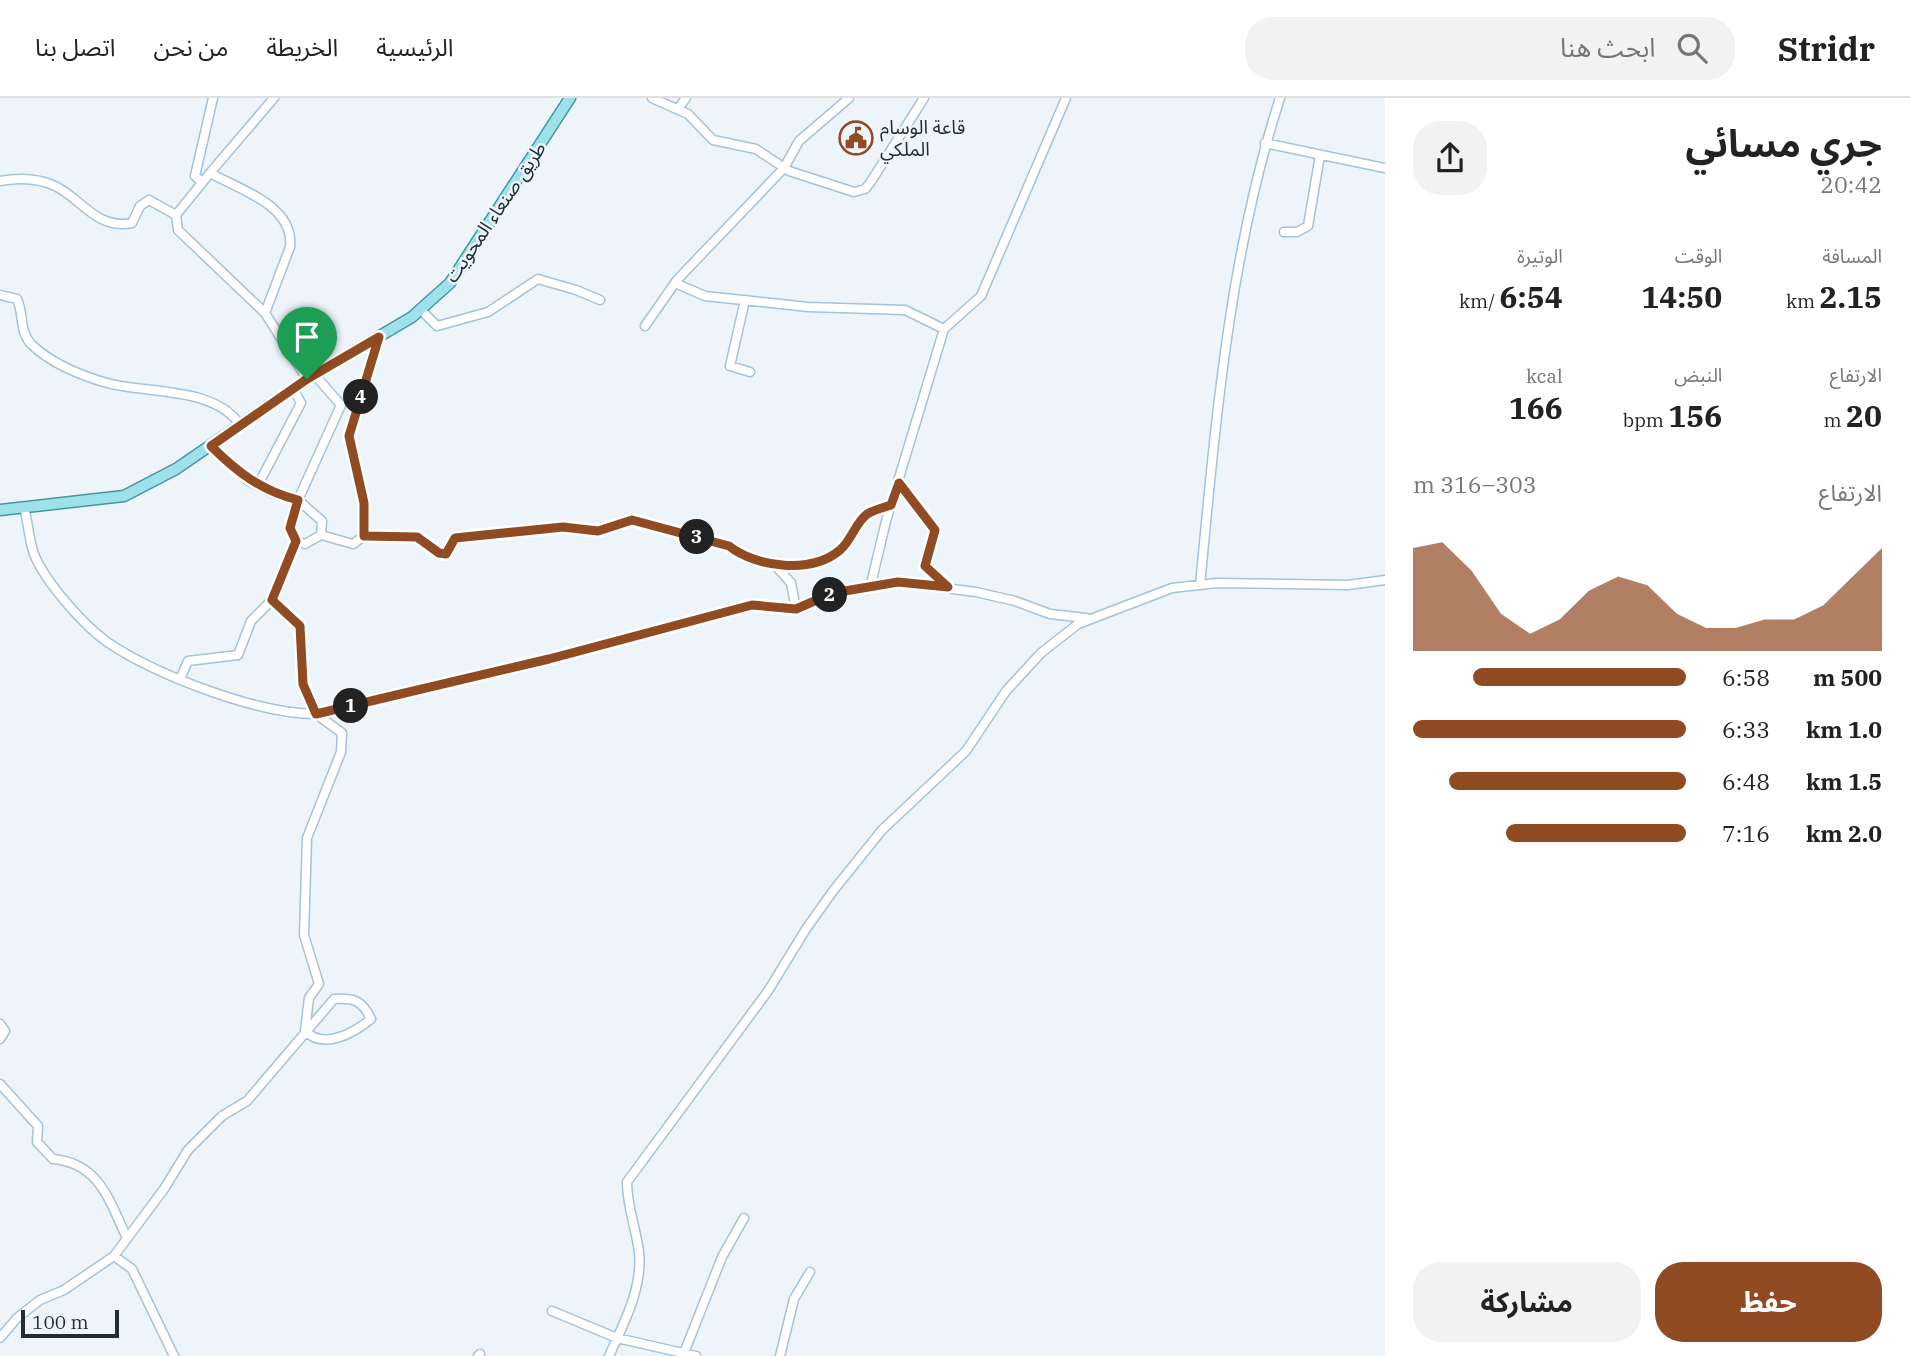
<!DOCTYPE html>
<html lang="ar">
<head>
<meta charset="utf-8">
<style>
	body { margin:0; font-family:"IBM Plex Serif","Noto Sans Arabic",serif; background:#f2f2f2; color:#222; direction:rtl; height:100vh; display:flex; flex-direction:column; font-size:26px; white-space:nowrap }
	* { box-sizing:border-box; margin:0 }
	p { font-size:23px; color:#767676 }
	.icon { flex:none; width:38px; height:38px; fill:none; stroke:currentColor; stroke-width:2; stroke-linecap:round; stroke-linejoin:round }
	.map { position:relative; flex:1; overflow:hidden; direction:ltr }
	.panel { display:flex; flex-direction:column; background:#fff; width:525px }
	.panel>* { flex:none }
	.scale { position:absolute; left:21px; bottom:18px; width:98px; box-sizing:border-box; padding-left:7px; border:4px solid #212e37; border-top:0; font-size:19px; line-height:24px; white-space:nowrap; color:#212e37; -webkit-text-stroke:5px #eef5fa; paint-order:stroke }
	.pin { position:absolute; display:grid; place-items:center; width:60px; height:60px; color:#fff; margin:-72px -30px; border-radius:50% 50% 50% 0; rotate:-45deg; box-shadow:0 0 7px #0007 }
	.pin .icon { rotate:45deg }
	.km { position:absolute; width:35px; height:35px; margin:-18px; border-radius:50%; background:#222; color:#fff; font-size:19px; line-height:35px; text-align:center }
	.round { display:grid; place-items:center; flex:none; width:74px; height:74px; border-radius:28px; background:#f2f2f2 }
	.overview { display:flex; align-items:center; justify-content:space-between; height:119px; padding:0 28px }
	h1 { font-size:38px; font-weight:700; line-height:52px }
	.stats { display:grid; grid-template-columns:repeat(3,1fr); gap:10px; height:119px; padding:7px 28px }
	.stats div { display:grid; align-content:center }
	.stats b { font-size:30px; font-weight:700 }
	.stats small { font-size:19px; font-weight:400 }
	.stats p { font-size:19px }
	.chart { height:196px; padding:14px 28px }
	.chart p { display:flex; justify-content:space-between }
	.chart svg { width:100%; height:126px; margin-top:7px; fill:#914b23; opacity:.7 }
	.primary-button { display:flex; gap:14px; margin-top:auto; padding:14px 28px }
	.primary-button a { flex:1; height:80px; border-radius:28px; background:#914b23; color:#fff; font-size:28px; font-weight:700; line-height:80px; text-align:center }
	.primary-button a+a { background:#f2f2f2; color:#222 }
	ul { padding:0 28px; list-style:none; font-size:23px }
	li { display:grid; grid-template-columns:112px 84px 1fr; align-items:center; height:52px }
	li i { height:18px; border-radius:9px; background:#914b23 }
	header { display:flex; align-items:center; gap:42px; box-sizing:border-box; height:98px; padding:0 35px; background:#fff; border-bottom:2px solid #e0e0e0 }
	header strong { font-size:33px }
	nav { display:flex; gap:38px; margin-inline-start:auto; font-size:24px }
	.search { width:490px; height:63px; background:#f2f2f2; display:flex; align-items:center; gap:18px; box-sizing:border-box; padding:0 24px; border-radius:28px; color:#767676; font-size:26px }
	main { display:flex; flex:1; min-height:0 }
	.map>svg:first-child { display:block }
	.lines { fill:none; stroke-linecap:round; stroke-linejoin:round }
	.minor-casing { stroke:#a3c2db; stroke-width:11 }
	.major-casing { stroke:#4895a4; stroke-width:13 }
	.minor { stroke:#fff; stroke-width:8 }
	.major { stroke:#9ee1eb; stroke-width:10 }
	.route-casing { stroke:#fff; stroke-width:14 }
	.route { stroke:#914b23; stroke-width:9 }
	.labels { text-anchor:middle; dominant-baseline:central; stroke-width:5; stroke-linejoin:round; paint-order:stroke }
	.poi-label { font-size:19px; fill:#212e37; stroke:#eef5fa; text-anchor:start }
	.street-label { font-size:19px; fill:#212e37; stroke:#eef5fa }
</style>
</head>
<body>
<header>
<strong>Stridr</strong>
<div class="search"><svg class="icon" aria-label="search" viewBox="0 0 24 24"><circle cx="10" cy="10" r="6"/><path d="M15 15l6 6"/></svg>ابحث هنا</div>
<nav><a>الرئيسية</a><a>الخريطة</a><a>من نحن</a><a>اتصل بنا</a></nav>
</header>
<main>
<section class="panel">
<div class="overview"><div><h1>جري مسائي</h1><p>20:42</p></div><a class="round"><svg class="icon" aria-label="share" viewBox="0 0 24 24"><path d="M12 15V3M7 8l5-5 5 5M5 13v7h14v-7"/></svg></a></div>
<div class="stats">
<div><p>المسافة</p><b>2.15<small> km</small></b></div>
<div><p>الوقت</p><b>14:50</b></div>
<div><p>الوتيرة</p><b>6:54<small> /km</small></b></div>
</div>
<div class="stats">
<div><p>الارتفاع</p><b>20<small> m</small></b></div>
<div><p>النبض</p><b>156<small> bpm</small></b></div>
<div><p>kcal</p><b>166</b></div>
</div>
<div class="chart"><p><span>الارتفاع</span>303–316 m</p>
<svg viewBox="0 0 160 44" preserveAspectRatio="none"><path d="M0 44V8L10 6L20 16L30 31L40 38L50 33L60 23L70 18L80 21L90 31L100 36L110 36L120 33L130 33L140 28L150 18L160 8V44z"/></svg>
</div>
<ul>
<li><b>500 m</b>6:58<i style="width:78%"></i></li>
<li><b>1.0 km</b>6:33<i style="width:100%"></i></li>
<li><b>1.5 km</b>6:48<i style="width:87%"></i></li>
<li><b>2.0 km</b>7:16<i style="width:66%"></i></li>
</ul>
<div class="primary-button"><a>حفظ</a><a>مشاركة</a></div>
</section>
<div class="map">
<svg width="1385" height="1258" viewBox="0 0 1385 1258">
	<rect width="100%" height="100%" fill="#eef5fa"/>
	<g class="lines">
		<defs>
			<path id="minor" d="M652 0 688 16 713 42 756 51 789 73 854 94 865 91 870 85 924 0
				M678 11 686 0
				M1265 45 1385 70
				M210 75 274 0
				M0 83C17 80 38 80 55 88 81 100 96 132 132 125L140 108 149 102 176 117 178 132 265 215
				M202 84 195 78 213 0
				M176 117 210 75C239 91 295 108 290 149L265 215 307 281
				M1284 134H1297L1308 128 1320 57
				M675 185 705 198 808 209 905 212 944 231
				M0 197 17 201C24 216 19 233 31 246 50 265 82 278 107 285 148 296 215 288 241 328
				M745 202 730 268 750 274
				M420 211 437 228 488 214 538 181 576 192 600 202
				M645 228 677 182 784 70 799 43 849 0
				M314 276 341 307 298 402 290 430 296 443 305 446 321 437
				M211 348 247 382 272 395 298 402 322 423 321 437 353 446 364 438V405L349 338 379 239
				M899 385 935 432 925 468 947 488
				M258 387 301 305 293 290
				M24 409C28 424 29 442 34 456 45 484 85 529 110 546 159 578 258 616 316 616L549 561 752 507 796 511 833 495 898 484 976 494 1015 503 1050 516 1086 520
				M364 438 417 439 439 455 446 456 455 440 563 429 598 433 632 422 729 448C757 470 812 476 840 452 851 443 855 426 866 417 872 412 883 410 891 406
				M776 468 791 485 796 511
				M1200 487C1216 322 1229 158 1280 0
				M870 490 886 423 944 231 981 198 1066 0
				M180 581 188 563 238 557 251 523 272 502 296 443
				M0 926 5 933 0 941
				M0 986 38 1028 37 1044 53 1061C99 1065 109 1102 126 1138
				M114 1158 164 1091 188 1052 222 1018 247 1003 334 901C354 900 362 902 371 921 354 935 324 952 305 933L309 900 319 886 304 837 307 740 341 654 342 635 316 616 303 586 300 528 272 502
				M552 1213 617 1240 696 1258
				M0 1240 17 1220 40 1202 64 1192 114 1158 132 1171 174 1258
				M684 1255 722 1159 744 1120
				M478 1258 480 1256
				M609 1258C623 1227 643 1190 639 1154 636 1130 627 1109 627 1084L768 893 806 831 833 793 882 732 966 653 1006 593 1041 555 1078 526 1172 490 1217 485 1348 487 1385 482
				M780 1258 794 1201 810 1174"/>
			<path id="major" d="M0 412 124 398 176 371 307 281 412 219 450 185 570 0"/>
		</defs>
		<!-- minor casing -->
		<use href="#minor" class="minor-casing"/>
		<!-- major casing -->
		<use href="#major" class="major-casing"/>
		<!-- minor -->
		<use href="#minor" class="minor"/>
		<!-- major -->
		<use href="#major" class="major"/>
	</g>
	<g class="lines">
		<defs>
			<path id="route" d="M379 239 349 338 364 405V438L417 439 439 455 446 456 455 440 563 429 598 433 632 422 729 448C757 470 812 476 840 452 851 443 855 426 866 417 872 412 883 410 891 407L899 385 935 432 925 468 948 489 898 484 833 495 796 511 752 507 549 561 316 616 303 586 300 528 272 502 296 443 290 430 298 402C262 393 238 375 211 348L307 281Z"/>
		</defs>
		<!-- route casing -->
		<use href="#route" class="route-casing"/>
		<!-- route -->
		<use href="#route" class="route"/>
	</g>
	<!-- icons -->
	<defs>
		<symbol id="civic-ring" viewBox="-11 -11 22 22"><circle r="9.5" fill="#eef5fa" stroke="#914b23" stroke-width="1.5"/><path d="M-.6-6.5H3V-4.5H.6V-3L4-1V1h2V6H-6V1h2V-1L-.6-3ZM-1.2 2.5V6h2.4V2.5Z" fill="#914b23"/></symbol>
	</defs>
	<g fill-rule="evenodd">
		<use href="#civic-ring" x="837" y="21" width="38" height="38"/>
	</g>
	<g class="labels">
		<!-- poi labels -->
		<g class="poi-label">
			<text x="880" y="29">قاعة الوسام<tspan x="880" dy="22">الملكي</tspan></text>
		</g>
		<!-- street labels -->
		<g class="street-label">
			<text transform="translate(495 114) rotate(-56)">طريق صنعاء المحويت</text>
		</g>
	</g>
</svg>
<div class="scale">100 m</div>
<div class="pin" style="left:307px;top:281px;background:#1e9e55"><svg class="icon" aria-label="arrive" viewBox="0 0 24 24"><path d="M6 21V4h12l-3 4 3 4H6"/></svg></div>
<b class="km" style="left:351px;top:608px">1</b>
<b class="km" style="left:830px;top:497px">2</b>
<b class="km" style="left:697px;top:439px">3</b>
<b class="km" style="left:361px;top:299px">4</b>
</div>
</main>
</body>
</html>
